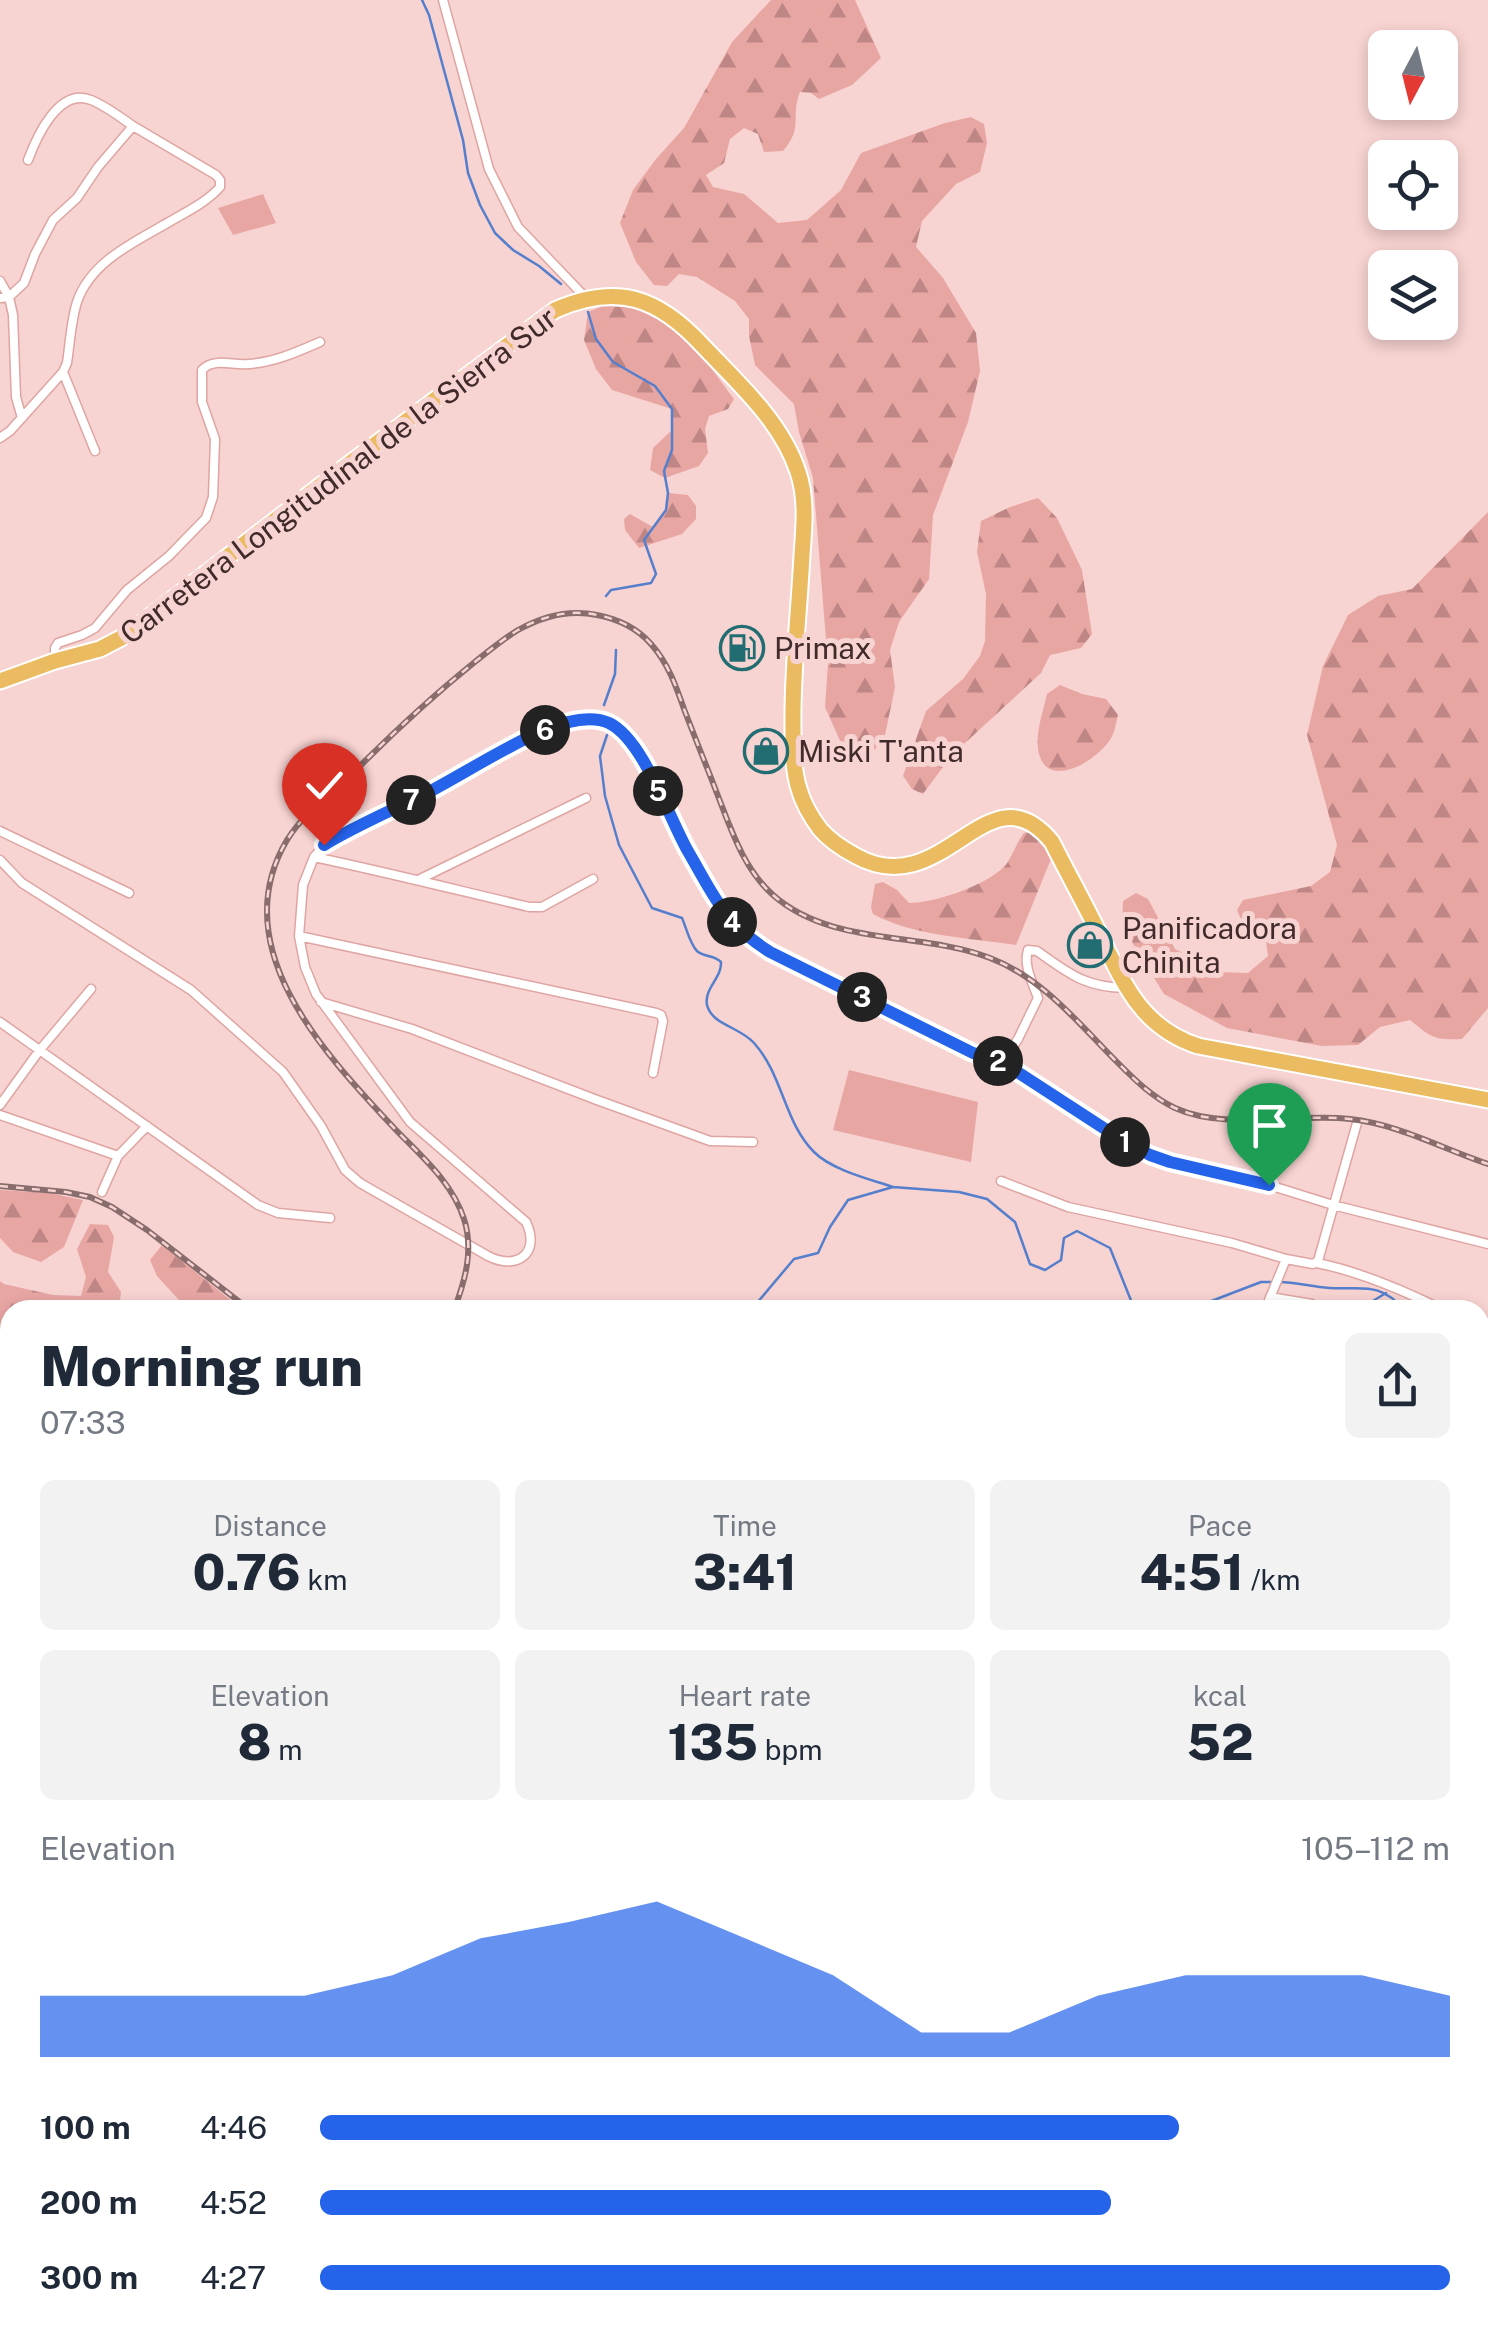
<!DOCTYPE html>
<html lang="en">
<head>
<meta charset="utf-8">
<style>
	body { margin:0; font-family:"Public Sans",sans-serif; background:#f2f2f3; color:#1f2937; height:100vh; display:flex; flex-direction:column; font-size:38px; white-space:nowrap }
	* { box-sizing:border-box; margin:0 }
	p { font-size:32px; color:#747a83 }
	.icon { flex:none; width:55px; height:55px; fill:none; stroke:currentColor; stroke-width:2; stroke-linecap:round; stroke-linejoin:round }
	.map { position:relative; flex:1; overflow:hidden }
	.sheet { position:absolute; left:0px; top:1300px; width:1490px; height:1038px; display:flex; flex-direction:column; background:#fff; border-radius:30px 30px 0 0; box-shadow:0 5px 15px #0003 }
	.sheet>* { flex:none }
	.needle { width:65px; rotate:187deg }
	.fabs { position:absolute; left:1368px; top:30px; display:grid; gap:20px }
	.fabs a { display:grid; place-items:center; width:90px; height:90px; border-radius:15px; background:#fff; box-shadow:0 5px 15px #0003; font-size:50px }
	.pin { position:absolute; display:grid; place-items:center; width:85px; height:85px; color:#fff; margin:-102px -42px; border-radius:50% 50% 50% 0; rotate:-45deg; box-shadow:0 0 10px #0007 }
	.pin .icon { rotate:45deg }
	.km { position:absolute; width:50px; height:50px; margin:-25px; border-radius:50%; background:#222; color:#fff; font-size:28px; line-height:50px; text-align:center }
	.round { display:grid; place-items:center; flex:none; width:105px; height:105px; border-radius:15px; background:#f2f2f3 }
	.summary { display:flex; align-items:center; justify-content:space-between; height:170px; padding:0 40px }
	h1 { font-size:55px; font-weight:800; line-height:75px }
	.metrics { display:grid; grid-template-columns:repeat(3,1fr); gap:15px; height:170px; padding:10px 40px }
	.metrics div { display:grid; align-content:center; border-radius:15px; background:#f2f2f3; text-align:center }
	.metrics b { font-size:50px; font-weight:800 }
	.metrics small { font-size:28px; font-weight:400 }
	.metrics p { font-size:28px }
	.chart { height:280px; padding:20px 40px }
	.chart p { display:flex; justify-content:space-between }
	.chart svg { width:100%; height:180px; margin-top:10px; fill:#2563eb; opacity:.7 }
	ul { padding:0 40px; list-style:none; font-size:32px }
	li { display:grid; grid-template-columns:160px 120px 1fr; align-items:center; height:75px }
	li i { height:25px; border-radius:12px; background:#2563eb }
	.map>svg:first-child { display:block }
	.forest { fill:url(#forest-firs) }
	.pitch { fill:#e8a6a3 }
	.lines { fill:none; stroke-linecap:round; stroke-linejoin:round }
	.stream { stroke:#557fcc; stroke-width:2.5 }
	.street-casing { stroke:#dea5a2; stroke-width:11 }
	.secondary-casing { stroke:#dea5a2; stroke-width:15 }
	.highway-casing { stroke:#fff; stroke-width:19 }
	.street { stroke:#fff; stroke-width:8 }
	.secondary { stroke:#fff; stroke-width:11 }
	.highway { stroke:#ebbb61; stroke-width:15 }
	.rail-casing { stroke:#886d6c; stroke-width:6 }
	.rail { stroke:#f7d3d1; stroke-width:2.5; stroke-dasharray:8; stroke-linecap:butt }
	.route-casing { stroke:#fff; stroke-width:20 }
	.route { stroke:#2563eb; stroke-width:12 }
	.labels { text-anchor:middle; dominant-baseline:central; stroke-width:10; stroke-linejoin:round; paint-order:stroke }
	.street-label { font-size:30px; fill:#412b2a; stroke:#f7d3d1 }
	.poi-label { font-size:30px; fill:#412b2a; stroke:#f7d3d1; text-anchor:start }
</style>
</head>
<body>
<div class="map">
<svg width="1488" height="2336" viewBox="0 0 1488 2336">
	<defs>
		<pattern id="forest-firs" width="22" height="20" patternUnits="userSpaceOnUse" patternTransform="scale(2.5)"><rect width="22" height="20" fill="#e8a6a3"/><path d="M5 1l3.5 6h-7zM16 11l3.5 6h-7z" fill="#be8785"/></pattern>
	</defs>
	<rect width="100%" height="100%" fill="#f7d3d1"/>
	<!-- forest -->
	<path class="forest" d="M771 0H855L881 58 852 85 819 99 811 93 800 92C790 117 804 127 783 151L764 152 758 134 744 128 730 139 724 163 706 175 713 187 744 194 778 223 807 220 841 190 861 153 945 123 971 117 984 124 987 143 980 172 956 184 922 221 916 247 943 278 976 333 980 371 968 422 933 515 929 579 899 622 890 650 895 687 884 740 871 753 845 752 825 707 828 664 813 478 799 432 794 404 755 365 749 336V319L735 301 697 277 679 274 667 286 654 285 636 262 620 223 633 190 656 159 684 128 732 42Z
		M603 306C616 307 631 306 643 310 685 324 709 366 734 399L728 409 709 416 705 429 708 453 699 466 665 478 650 470 653 448 672 430V409L612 390 596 369 584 340 588 312Z
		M668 493 688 495 696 506V519L682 534 639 548 625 530 624 519 630 514 653 527 666 510Z
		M1038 498 1057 518 1082 570 1092 634 1081 648 1050 655 1041 673 952 755 923 794 912 789 903 776 926 711 963 679 980 656 985 641 986 594 977 552 981 521 1010 507Z
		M1488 512V1008L1462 1039C1434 1040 1432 1038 1410 1020L1380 1027 1358 1045 1322 1046 1227 1028 1164 994 1122 926 1123 901 1136 893 1148 899 1175 949 1220 972 1248 973 1268 956 1265 934 1243 924 1237 910 1243 900 1311 886 1330 872 1337 845 1307 735 1323 666 1348 615 1378 596 1412 589Z
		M1060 685 1082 694 1106 699 1118 715C1116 722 1115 732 1111 738 1101 757 1052 790 1040 757 1033 738 1043 713 1047 694Z
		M1036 830 1043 836 1051 859 1016 945C971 938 913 936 873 914L871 907 875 884 883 882 897 890 909 903C935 903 984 886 1004 867 1012 858 1016 843 1024 833Z
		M0 1190 49 1193 83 1200 64 1247 41 1262 13 1252 0 1238Z
		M90 1224 108 1225 114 1237 108 1272 121 1292 119 1310H10V1408L8 1406 0 1411V1281L4 1284 53 1295 81 1296 86 1277 77 1249Z
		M162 1245 243 1310H188L157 1276 150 1260Z
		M10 1451V1564L0 1555V1460Z
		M585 2328H1336L1331 2336H583Z"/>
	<!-- pitch -->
	<path class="pitch" d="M263 194 276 223 233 235 218 208Z
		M849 1070 978 1102 971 1162 833 1130Z"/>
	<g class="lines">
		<!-- stream -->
		<path class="stream" d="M422 0 429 15 463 140 468 173 480 205 495 233 513 250 539 266 561 284
			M588 312 596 339 613 362 655 386 672 409V450L664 471 668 493 666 510 644 540 656 574 651 583 611 590 606 596
			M604 705 615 674 616 650
			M607 735 600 756 605 796 619 845 652 908 682 918C686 927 690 944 697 951 705 958 712 954 721 962 722 978 704 988 707 1005 712 1025 740 1027 754 1043 783 1075 784 1122 814 1152 832 1170 869 1179 893 1187
			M1279 1282C1296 1282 1312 1287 1329 1288 1364 1290 1378 1281 1405 1310
			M751 1310 794 1259 818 1253 830 1227 848 1200 893 1187 959 1192 987 1199 1015 1222 1030 1264 1045 1270 1061 1260 1064 1238 1077 1231 1110 1248 1132 1303 1146 1310
			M1188 1310 1261 1282H1271
			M1358 1310 1386 1293
			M0 1341 10 1348
			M1480 1358 1488 1360
			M0 1737 10 1726
			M0 1875C8 1910 10 1953 0 1988
			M662 2336 672 2328"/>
		<defs>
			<path id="street" d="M443 0 489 169 518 227 586 298
				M0 281 9 297 13 315 16 397 22 418
				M0 298 9 297 24 283 35 254 53 220 77 198 98 167 133 126C120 117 106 106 91 100 59 87 37 136 28 160
				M63 372 95 451
				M0 438 10 431 63 372 67 363C70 343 71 321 77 302 91 261 135 242 169 222 186 212 207 202 220 187V180L216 175 133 126
				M55 661V648L58 643 82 635 95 628 127 590 169 556 206 518 213 497 215 439 202 402V370C214 357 233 366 249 364 275 362 297 352 320 342
				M0 831 129 893
				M314 857C386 872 457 890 529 907H542L593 879
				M0 860 22 883 191 990 283 1072 321 1126 345 1170 360 1183 488 1256C517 1271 541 1253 526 1222L410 1122 316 994 305 967 299 936 303 885 314 857 325 845 336 838 543 731 582 719H593L608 723 621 732 639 754 681 839 726 916 746 937 770 951 973 1053 1002 1063 1122 1140 1169 1162 1269 1185 1333 1205 1488 1244
				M420 879 586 798
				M299 936 656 1013 661 1015 663 1021 653 1073
				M321 1002 412 1029 597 1100 710 1141 753 1142
				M0 1022 258 1205 278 1213 330 1218
				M1002 1063 1018 1039 1038 998C1033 983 1023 966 1028 950L1037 951C1070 974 1084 987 1126 988
				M0 1105 39 1051 91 989
				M0 1115 118 1156
				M1001 1181 1068 1207 1232 1243 1286 1259
				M102 1192 118 1156 147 1126
				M1317 1263C1361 1272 1403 1290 1443 1310
				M1270 1297 1312 1304 1319 1310
				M1265 1310 1286 1259 1313 1264 1318 1261 1357 1123
				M1480 1328 1488 1331
				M1480 1375 1488 1377
				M1480 1460 1488 1469
				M1480 1615 1488 1595
				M1480 1623 1488 1622
				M1480 1740 1488 1730
				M1480 1789 1488 1785
				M1480 1841 1488 1838
				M1480 1906 1488 1903"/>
			<path id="secondary" d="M0 1833 10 1830
				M1256 2328 1257 2332 1265 2334 1279 2328
				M1383 2328 1390 2336"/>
			<path id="highway" d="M0 681 55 661 100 649 123 637 329 479 555 310C617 283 658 297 703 346 738 383 782 422 798 472 807 498 804 527 802 555 799 613 792 670 793 728 793 748 793 770 799 789 803 803 811 817 820 829 829 840 843 849 856 856 944 905 988 763 1052 842 1066 870 1081 897 1095 925 1122 978 1137 1026 1198 1046L1488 1100"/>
		</defs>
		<!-- street casing -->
		<use href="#street" class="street-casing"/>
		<!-- secondary casing -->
		<use href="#secondary" class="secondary-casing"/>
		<!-- highway casing -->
		<use href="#highway" class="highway-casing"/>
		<!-- street -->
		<use href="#street" class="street"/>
		<!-- secondary -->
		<use href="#secondary" class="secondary"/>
		<!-- highway -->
		<use href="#highway" class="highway"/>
		<defs>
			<path id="rail" d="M0 1186 66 1192 90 1197 112 1207 147 1230 250 1310
				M454 1310C465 1281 474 1250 464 1219 452 1182 421 1156 395 1129 326 1055 223 948 287 840 305 811 336 789 360 766 397 729 435 694 476 661 489 651 503 639 518 630 543 616 569 609 597 615 618 619 637 628 651 644 668 663 676 686 684 709 695 738 707 767 718 796 732 832 744 869 773 895 832 947 921 931 990 958 1043 978 1079 1024 1118 1063 1135 1080 1152 1097 1175 1108 1226 1131 1294 1113 1350 1119 1398 1124 1443 1149 1488 1164"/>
		</defs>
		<!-- rail casing -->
		<use href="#rail" class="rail-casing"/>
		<!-- rail -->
		<use href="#rail" class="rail"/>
	</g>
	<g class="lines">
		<defs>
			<path id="route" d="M324 845C357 825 393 810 427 793 465 773 503 748 542 731 561 723 589 714 609 723 644 740 669 819 689 853 715 898 724 923 770 952L973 1053 1002 1062 1122 1140 1150 1155 1170 1162 1269 1185"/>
		</defs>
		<!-- route casing -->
		<use href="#route" class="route-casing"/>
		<!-- route -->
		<use href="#route" class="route"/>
	</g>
	<!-- icons -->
	<defs>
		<symbol id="fuel-ring" viewBox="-11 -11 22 22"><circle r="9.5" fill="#f7d3d1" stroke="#216d72" stroke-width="1.5"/><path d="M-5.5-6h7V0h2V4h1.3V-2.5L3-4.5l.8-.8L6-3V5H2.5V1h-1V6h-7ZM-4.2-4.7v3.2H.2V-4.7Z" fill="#216d72"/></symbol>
		<symbol id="shop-ring" viewBox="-11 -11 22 22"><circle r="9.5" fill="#f7d3d1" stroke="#216d72" stroke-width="1.5"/><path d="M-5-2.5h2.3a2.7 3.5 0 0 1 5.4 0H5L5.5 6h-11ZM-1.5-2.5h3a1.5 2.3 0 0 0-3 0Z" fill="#216d72"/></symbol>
	</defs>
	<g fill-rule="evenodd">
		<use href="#fuel-ring" x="717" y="623" width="50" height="50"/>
		<use href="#shop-ring" x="741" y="726" width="50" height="50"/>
		<use href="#shop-ring" x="1065" y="920" width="50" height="50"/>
	</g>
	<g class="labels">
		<!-- street labels -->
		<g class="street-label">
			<text transform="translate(338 475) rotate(-37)">Carretera Longitudinal de la Sierra Sur</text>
		</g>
		<!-- poi labels -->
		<g class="poi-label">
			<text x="774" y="648">Primax</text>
			<text x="798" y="751">Miski T'anta</text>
			<text x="1122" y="928">Panificadora<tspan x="1122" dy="34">Chinita</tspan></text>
		</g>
	</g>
</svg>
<div class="fabs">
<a><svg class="needle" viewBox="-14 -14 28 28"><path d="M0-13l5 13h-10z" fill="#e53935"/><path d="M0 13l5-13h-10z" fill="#747a83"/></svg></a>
<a><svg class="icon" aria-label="locate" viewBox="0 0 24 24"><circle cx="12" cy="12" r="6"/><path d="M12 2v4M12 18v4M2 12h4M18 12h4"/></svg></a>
<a><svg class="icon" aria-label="layers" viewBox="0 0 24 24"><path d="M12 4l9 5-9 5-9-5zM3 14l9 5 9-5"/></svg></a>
</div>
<div class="pin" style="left:1269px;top:1185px;background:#1e9e55"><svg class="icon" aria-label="arrive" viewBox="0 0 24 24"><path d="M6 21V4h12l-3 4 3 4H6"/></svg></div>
<div class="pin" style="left:324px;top:845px;background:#d93025"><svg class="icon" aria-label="check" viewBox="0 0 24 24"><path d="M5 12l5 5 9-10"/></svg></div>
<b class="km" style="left:1125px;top:1142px">1</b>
<b class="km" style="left:998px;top:1061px">2</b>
<b class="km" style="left:862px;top:997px">3</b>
<b class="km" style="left:732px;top:922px">4</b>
<b class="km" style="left:658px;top:791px">5</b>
<b class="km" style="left:545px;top:730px">6</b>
<b class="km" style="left:411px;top:800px">7</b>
<section class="sheet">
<div class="summary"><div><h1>Morning run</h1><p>07:33</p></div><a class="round"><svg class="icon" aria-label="share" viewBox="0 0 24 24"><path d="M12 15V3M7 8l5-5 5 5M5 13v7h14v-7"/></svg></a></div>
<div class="metrics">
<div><p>Distance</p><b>0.76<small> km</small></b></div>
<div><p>Time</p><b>3:41</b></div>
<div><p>Pace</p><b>4:51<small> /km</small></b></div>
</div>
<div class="metrics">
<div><p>Elevation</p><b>8<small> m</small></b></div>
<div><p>Heart rate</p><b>135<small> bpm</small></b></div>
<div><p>kcal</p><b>52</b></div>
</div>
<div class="chart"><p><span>Elevation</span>105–112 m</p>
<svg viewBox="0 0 160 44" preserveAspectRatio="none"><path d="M0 44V29L10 29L20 29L30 29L40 24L50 15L60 11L70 6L80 15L90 24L100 38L110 38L120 29L130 24L140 24L150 24L160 29V44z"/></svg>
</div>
<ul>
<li><b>100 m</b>4:46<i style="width:76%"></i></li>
<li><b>200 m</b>4:52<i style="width:70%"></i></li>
<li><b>300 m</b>4:27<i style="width:100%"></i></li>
</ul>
</section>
</div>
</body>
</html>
